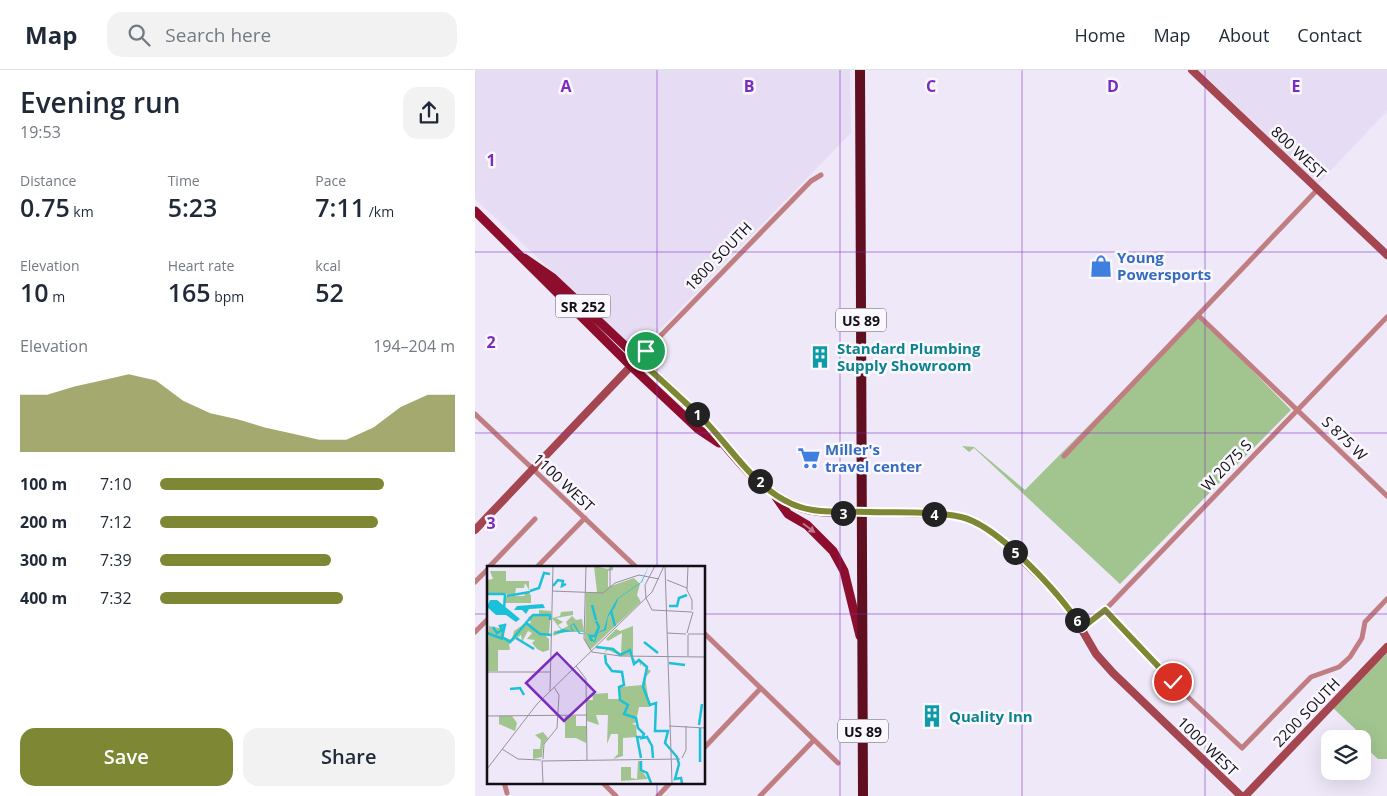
<!DOCTYPE html>
<html lang="en">
<head>
<meta charset="utf-8">
<style>
	body { margin:0; font-family:"Open Sans",sans-serif; background:#f2f2f3; color:#1f2937; height:100vh; display:flex; flex-direction:column; font-size:19px; white-space:nowrap }
	* { box-sizing:border-box; margin:0 }
	p { font-size:16px; color:#747a83 }
	.icon { flex:none; width:28px; height:28px; fill:none; stroke:currentColor; stroke-width:2; stroke-linecap:round; stroke-linejoin:round }
	.map { position:relative; flex:1; overflow:hidden }
	.sheet { display:flex; flex-direction:column; background:#fff; width:475px }
	.sheet>* { flex:none }
	.buttons { position:absolute; left:846px; top:660px; display:grid; gap:10px }
	.buttons a { display:grid; place-items:center; width:50px; height:50px; border-radius:10px; background:#fff; box-shadow:0 5px 20px #0002; font-size:25px }
	.pin { position:absolute; display:grid; place-items:center; width:42px; height:42px; color:#fff; margin:-21px; border:2px solid #fff; border-radius:50%; box-shadow:0 1px 5px #0007 }
	.km { position:absolute; width:25px; height:25px; margin:-12px; border-radius:50%; background:#222; color:#fff; font-size:14px; line-height:25px; text-align:center }
	.round { display:grid; place-items:center; flex:none; width:52px; height:52px; border-radius:15px; background:#f2f2f3 }
	.overview { display:flex; align-items:center; justify-content:space-between; height:85px; padding:0 20px }
	h1 { font-size:28px; font-weight:600; line-height:38px }
	.metrics { display:grid; grid-template-columns:repeat(3,1fr); gap:8px; height:85px; padding:5px 20px }
	.metrics div { display:grid; align-content:center }
	.metrics b { font-size:25px; font-weight:600 }
	.metrics small { font-size:14px; font-weight:400 }
	.metrics p { font-size:14px }
	.chart { height:140px; padding:10px 20px }
	.chart p { display:flex; justify-content:space-between }
	.chart svg { width:100%; height:90px; margin-top:5px; fill:#7e8733; opacity:.7 }
	.primary-button { display:flex; gap:10px; margin-top:auto; padding:10px 20px }
	.primary-button a { flex:1; height:58px; border-radius:15px; background:#7e8733; color:#fff; font-size:20px; font-weight:600; line-height:58px; text-align:center }
	.primary-button a+a { background:#f2f2f3; color:#1f2937 }
	ul { padding:0 20px; list-style:none; font-size:16px }
	li { display:grid; grid-template-columns:80px 60px 1fr; align-items:center; height:38px }
	li i { height:12px; border-radius:6px; background:#7e8733 }
	header { display:flex; align-items:center; gap:30px; box-sizing:border-box; height:70px; padding:0 25px; background:#fff; border-bottom:1px solid #e0e1e3 }
	header strong { font-size:24px }
	nav { display:flex; gap:28px; margin-inline-start:auto; font-size:18px }
	.search { width:350px; height:45px; background:#f2f2f3; display:flex; align-items:center; gap:12px; box-sizing:border-box; padding:0 18px; border-radius:15px; color:#747a83; font-size:19px }
	main { display:flex; flex:1; min-height:0 }
	.map>svg:first-child { display:block }
	.built { fill:#e6ddf4 }
	.green { fill:#a2c590 }
	.lines { fill:none; stroke-linecap:round; stroke-linejoin:round }
	.street { stroke:#c07e82; stroke-width:5 }
	.secondary { stroke:#a44550; stroke-width:8 }
	.primary { stroke:#8d0d2d; stroke-width:9 }
	.highway { stroke:#5f0f1f; stroke-width:10 }
	.oneway { fill:#be778b }
	.route-casing { stroke:#fff; stroke-width:10 }
	.route { stroke:#7e8733; stroke-width:6 }
	.grid { fill:none; stroke:#7b2cbf; stroke-width:1; stroke-opacity:0.55 }
	.labels { text-anchor:middle; dominant-baseline:central; stroke-width:5; stroke-linejoin:round; paint-order:stroke }
	.shield { fill:#faf8fe; stroke:#57555a; stroke-width:1 }
	.shield-label { font-size:14px; font-weight:bold; fill:#110f14 }
	.street-label { font-size:15px; fill:#110f14; stroke:#faf8fe }
	.shop-label { font-size:15px; font-weight:bold; fill:#366cbe; stroke:#faf8fe; text-anchor:start }
	.culture-label { font-size:15px; font-weight:bold; fill:#0d838f; stroke:#faf8fe; text-anchor:start }
	.inset-river { fill:none; stroke:#1bc0d9; stroke-width:2.5 }
	.inset-road { fill:none; stroke:#96919d; stroke-width:1 }
	.view { fill:#7b2cbf; fill-opacity:0.15; stroke:#7b2cbf; stroke-width:2.5 }
	.inset-edge { fill:none; stroke:#110f14; stroke-width:2.5 }
	.grid-label { font-size:16px; text-anchor:middle; font-weight:bold; fill:#7b2cbf; stroke:#faf8fe; stroke-width:5; stroke-linejoin:round; paint-order:stroke }
</style>
</head>
<body>
<header>
<strong>Map</strong>
<div class="search"><svg class="icon" aria-label="search" viewBox="0 0 24 24"><circle cx="10" cy="10" r="6"/><path d="M15 15l6 6"/></svg>Search here</div>
<nav><a>Home</a><a>Map</a><a>About</a><a>Contact</a></nav>
</header>
<main>
<section class="sheet">
<div class="overview"><div><h1>Evening run</h1><p>19:53</p></div><a class="round"><svg class="icon" aria-label="share" viewBox="0 0 24 24"><path d="M12 15V3M7 8l5-5 5 5M5 13v7h14v-7"/></svg></a></div>
<div class="metrics">
<div><p>Distance</p><b>0.75<small> km</small></b></div>
<div><p>Time</p><b>5:23</b></div>
<div><p>Pace</p><b>7:11<small> /km</small></b></div>
</div>
<div class="metrics">
<div><p>Elevation</p><b>10<small> m</small></b></div>
<div><p>Heart rate</p><b>165<small> bpm</small></b></div>
<div><p>kcal</p><b>52</b></div>
</div>
<div class="chart"><p><span>Elevation</span>194–204 m</p>
<svg viewBox="0 0 160 44" preserveAspectRatio="none"><path d="M0 44V16L10 16L20 12L30 9L40 6L50 9L60 19L70 25L80 28L90 32L100 35L110 38L120 38L130 32L140 22L150 16L160 16V44z"/></svg>
</div>
<ul>
<li><b>100 m</b>7:10<i style="width:76%"></i></li>
<li><b>200 m</b>7:12<i style="width:74%"></i></li>
<li><b>300 m</b>7:39<i style="width:58%"></i></li>
<li><b>400 m</b>7:32<i style="width:62%"></i></li>
</ul>
<div class="primary-button"><a>Save</a><a>Share</a></div>
</section>
<div class="map">
<svg width="912" height="726" viewBox="0 0 912 726">
	<rect width="100%" height="100%" fill="#eee8f8"/>
	<!-- built -->
	<path class="built" d="M0 0H375L376 63 163 282 0 129Z
		M724 0H912V41L843 114Z"/>
	<!-- green -->
	<path class="green" d="M723 245 816 340 645 514 499 378 494 382 487 376 499 377 550 420Z
		M912 583V689H903L890 677 893 671 858 638Z"/>
	<g class="lines">
		<!-- street -->
		<path class="street" d="M723 245 912 426
			M163 289 336 111 346 105
			M0 344 161 497
			M589 386 843 119
			M14 497 60 449
			M62 497 110 448
			M0 512 14 498
			M630 540 683 599 767 678 836 607 864 597 875 587 887 568 890 552 912 529
			M607 558 630 540 912 247
			M0 562 14 548
			M229 563 363 693
			M229 678 285 619
			M29 712 32 723
			M127 712 141 726
			M183 726 196 712
			M285 726 339 670"/>
		<!-- secondary -->
		<path class="secondary" d="M717 0 912 185
			M387 442 465 444 487 447 505 454 527 470 585 527 596 541 621 584 638 603 766 726
			M0 460 156 296
			M770 726 912 577"/>
		<!-- primary -->
		<path class="primary" d="M0 141 156 296 223 359 244 373
			M49 188 78 208 231 352C258 386 290 429 334 440 351 444 370 442 387 442
			M301 427 313 444 332 455 358 481 369 501 385 566"/>
		<!-- highway -->
		<path class="highway" d="M385 0 388 726"/>
	</g>
	<!-- one-way arrows -->
	<defs><path id="oneway-solid" d="M-6-.8H1V-3.2L6.5 0L1 3.2V.8H-6Z" transform="scale(1.25)"/></defs>
	<use class="oneway" href="#oneway-solid" transform="translate(334 458) rotate(37)"/>
	<g class="lines">
		<defs>
			<path id="route" d="M171 281 163 289C185 309 208 330 230 351 257 379 280 418 317 434 342 445 368 441 395 442 425 443 457 441 486 447 523 455 586 525 607 558L630 540 698 612"/>
		</defs>
		<!-- route casing -->
		<use href="#route" class="route-casing"/>
		<!-- route -->
		<use href="#route" class="route"/>
	</g>
	<!-- grid -->
	<path class="grid" d="M182 0V497M365 0V726M547 0V726M730 0V726M0 182H912M0 363H912M0 544H14M229 544H912M182 712V726"/>
	<!-- icons -->
	<defs>
		<symbol id="shop-bare" viewBox="-9 -9 18 18"><path d="M-5-2.5h2.3a2.7 3.5 0 0 1 5.4 0H5L5.5 6h-11ZM-1.5-2.5h3a1.5 2.3 0 0 0-3 0Z" fill="#3f7fe0" stroke="#faf8fe" stroke-width="2.5" paint-order="stroke"/></symbol>
		<symbol id="building-bare" viewBox="-9 -9 18 18"><path d="M-4-6H4V6H1V3H-1V6H-4ZM-2.5-4.3h1.7v1.8h-1.7ZM.8-4.3h1.7v1.8H.8ZM-2.5-1h1.7V.8h-1.7ZM.8-1h1.7V.8H.8Z" fill="#0f9aa8" stroke="#faf8fe" stroke-width="2.5" paint-order="stroke"/></symbol>
		<symbol id="supermarket-bare" viewBox="-9 -9 18 18"><path d="M-6-5.5h2.5l.6 2H6L4.5 2H-2.5L-4.4-4H-6ZM-1.5 3.2a1.3 1.3 0 1 0 .1 0ZM3 3.2a1.3 1.3 0 1 0 .1 0Z" fill="#3f7fe0" stroke="#faf8fe" stroke-width="2.5" paint-order="stroke"/></symbol>
	</defs>
	<g fill-rule="evenodd">
		<use href="#shop-bare" x="610" y="180" width="32" height="32"/>
		<use href="#building-bare" x="329" y="271" width="32" height="32"/>
		<use href="#supermarket-bare" x="318" y="372" width="32" height="32"/>
		<use href="#building-bare" x="441" y="630" width="32" height="32"/>
	</g>
	<g class="labels">
		<!-- shield labels -->
		<g class="shield">
			<rect x="80.5" y="224.5" width="55" height="23" rx="4"/>
			<rect x="361" y="238.5" width="50" height="23" rx="4"/>
			<rect x="363" y="649.5" width="50" height="23" rx="4"/>
		</g>
		<g class="shield-label">
			<text x="108" y="236">SR 252</text>
			<text x="386" y="250">US 89</text>
			<text x="388" y="661">US 89</text>
		</g>
		<!-- street labels -->
		<g class="street-label">
			<text transform="translate(824 82) rotate(43)">800 WEST</text>
			<text transform="translate(243 186) rotate(-46)">1800 SOUTH</text>
			<text transform="translate(870 368) rotate(44)">S 875 W</text>
			<text transform="translate(751 395) rotate(-46)">W 2075 S</text>
			<text transform="translate(89 412) rotate(43)">1100 WEST</text>
			<text transform="translate(831 642) rotate(-46)">2200 SOUTH</text>
			<text transform="translate(733 676) rotate(44)">1000 WEST</text>
		</g>
		<!-- shop labels -->
		<g class="shop-label">
			<text x="642" y="187">Young<tspan x="642" dy="17">Powersports</tspan></text>
			<text x="350" y="379">Miller's<tspan x="350" dy="17">travel center</tspan></text>
		</g>
		<!-- culture labels -->
		<g class="culture-label">
			<text x="362" y="278">Standard Plumbing<tspan x="362" dy="17">Supply Showroom</tspan></text>
			<text x="474" y="646">Quality Inn</text>
		</g>
	</g>
	<!-- overview -->
	<g transform="translate(12 496)">
		<rect width="218" height="218" fill="#eee8f8"/>
		<path d="M107 0 121 3 126 0V4L121 5V21L147 12 153 18 150 29 154 36 103 84 98 75 99 27 110 26ZM3 5H19V15H42V24L38 17 37 22H29L28 30H37L39 26 44 29V37H18V29L21 31 26 30 18 28H0V14L6 13ZM52 44 64 45 62 69H58L62 73V84L56 86 50 83 45 77 48 74 40 73 45 67 41 65 35 76 34 69 22 78 23 84H11V105H0L2 60 12 62 18 57 17 71 25 74 27 65 37 58 44 57 41 51 52 48ZM86 45V49L69 52 76 56 71 59 75 63 81 60 79 56 85 50 89 54 95 53 97 66H77L66 70 67 65 74 64 65 52 73 50 74 46ZM146 60V89L134 90 121 84 117 87 120 82 134 87 135 67 121 75 119 73 129 63 133 65ZM148 92V96L154 94V99L164 105 158 112 163 141H152L149 156 145 158 149 159 150 171 136 172V190L126 193 131 188V168H124L120 178 121 149H109L112 159 100 155V134H106L105 128 121 127V133H132L133 121 155 119 159 102 153 99 152 95 146 98ZM12 150H25L30 157 28 165 12 158ZM78 150H89V160H100L99 177 89 172H78ZM56 166 61 172 56 179 55 191 46 193V183H53L54 174 48 169ZM151 195H155V205L161 213 134 215V201H144V212L150 213Z" fill="#a2c590"/>
		<path d="M162 0 155 16 131 33 128 41 121 51 119 64 111 67 108 76 103 75 101 68H92L86 58 84 61 87 65 65 68 76 63 85 65 83 60 87 57 93 67 102 68 107 75 110 67 117 63 121 49 130 33 154 16ZM3 34H10L33 53 29 56 19 49H9L0 41ZM56 38 58 42 42 43 39 48 35 44H27L30 40Z" fill="#1bc0d9"/>
		<path class="inset-river" d="M66 20 71 14 76 15 75 20 79 18M43 25 52 22 57 7 63 8M0 28H18M20 30 43 26M105 39 109 54M182 40H190L192 32 200 29M17 43 18 28M124 45 128 60M38 58 46 49H63V54M6 61 10 67 15 64 13 60 18 59 15 71 23 76 39 57 53 68 65 69M0 67 16 73M103 70H108L112 61 109 55M29 72 47 83M157 76 171 87M109 81 126 83 133 89 143 84 147 98 152 94 160 101 156 121 163 139 169 137 168 165H181L178 177 190 191 192 198 188 213 194 212 195 217M118 89 119 97 125 105 135 106 137 119 132 121 133 134 141 139 137 148 149 152 151 162 157 168 155 172 160 171 165 180 166 192M182 97 198 99M23 123 33 122 37 129M212 159 215 138M213 162V196M154 171H150L154 192M154 195V204L160 207 164 217"/>
		<path class="inset-road" d="M99 0 97 73 105 86 133 90 218 91M178 0 185 217M201 0 200 24 205 34V44M180 14 200 22M123 21V0M65 25 116 27 128 17 152 9 172 13M159 32 158 19 168 0M159 32 165 44 205 46M180 67 199 68M200 67 206 46M201 68H218M201 69V90M89 100 99 113 100 194M0 106H63M63 125 66 0M0 150 100 149M182 160 218 162M15 183 31 193 54 194M195 192 199 184V160M56 193 57 178 70 162 72 129 67 121M55 195 193 193M55 195 56 217M0 203 50 138 165 26 177 0"/>
		<path class="view" d="M70 87 108 126 77 155 39 117Z"/>
		<rect width="218" height="218" class="inset-edge"/>
	</g>
	<g class="grid-label">
		<text x="91" y="22">A</text>
		<text x="274" y="22">B</text>
		<text x="456" y="22">C</text>
		<text x="638" y="22">D</text>
		<text x="821" y="22">E</text>
		<text x="16" y="96">1</text>
		<text x="16" y="278">2</text>
		<text x="16" y="459">3</text>
	</g>
</svg>
<div class="buttons">
<a><svg class="icon" aria-label="layers" viewBox="0 0 24 24"><path d="M12 4l9 5-9 5-9-5zM3 14l9 5 9-5"/></svg></a>
</div>
<div class="pin" style="left:171px;top:281px;background:#1e9e55"><svg class="icon" aria-label="arrive" viewBox="0 0 24 24"><path d="M6 21V4h12l-3 4 3 4H6"/></svg></div>
<div class="pin" style="left:698px;top:612px;background:#d93025"><svg class="icon" aria-label="check" viewBox="0 0 24 24"><path d="M5 12l5 5 9-10"/></svg></div>
<b class="km" style="left:222px;top:344px">1</b>
<b class="km" style="left:285px;top:411px">2</b>
<b class="km" style="left:368px;top:443px">3</b>
<b class="km" style="left:459px;top:444px">4</b>
<b class="km" style="left:540px;top:482px">5</b>
<b class="km" style="left:602px;top:550px">6</b>
</div>
</main>
</body>
</html>
